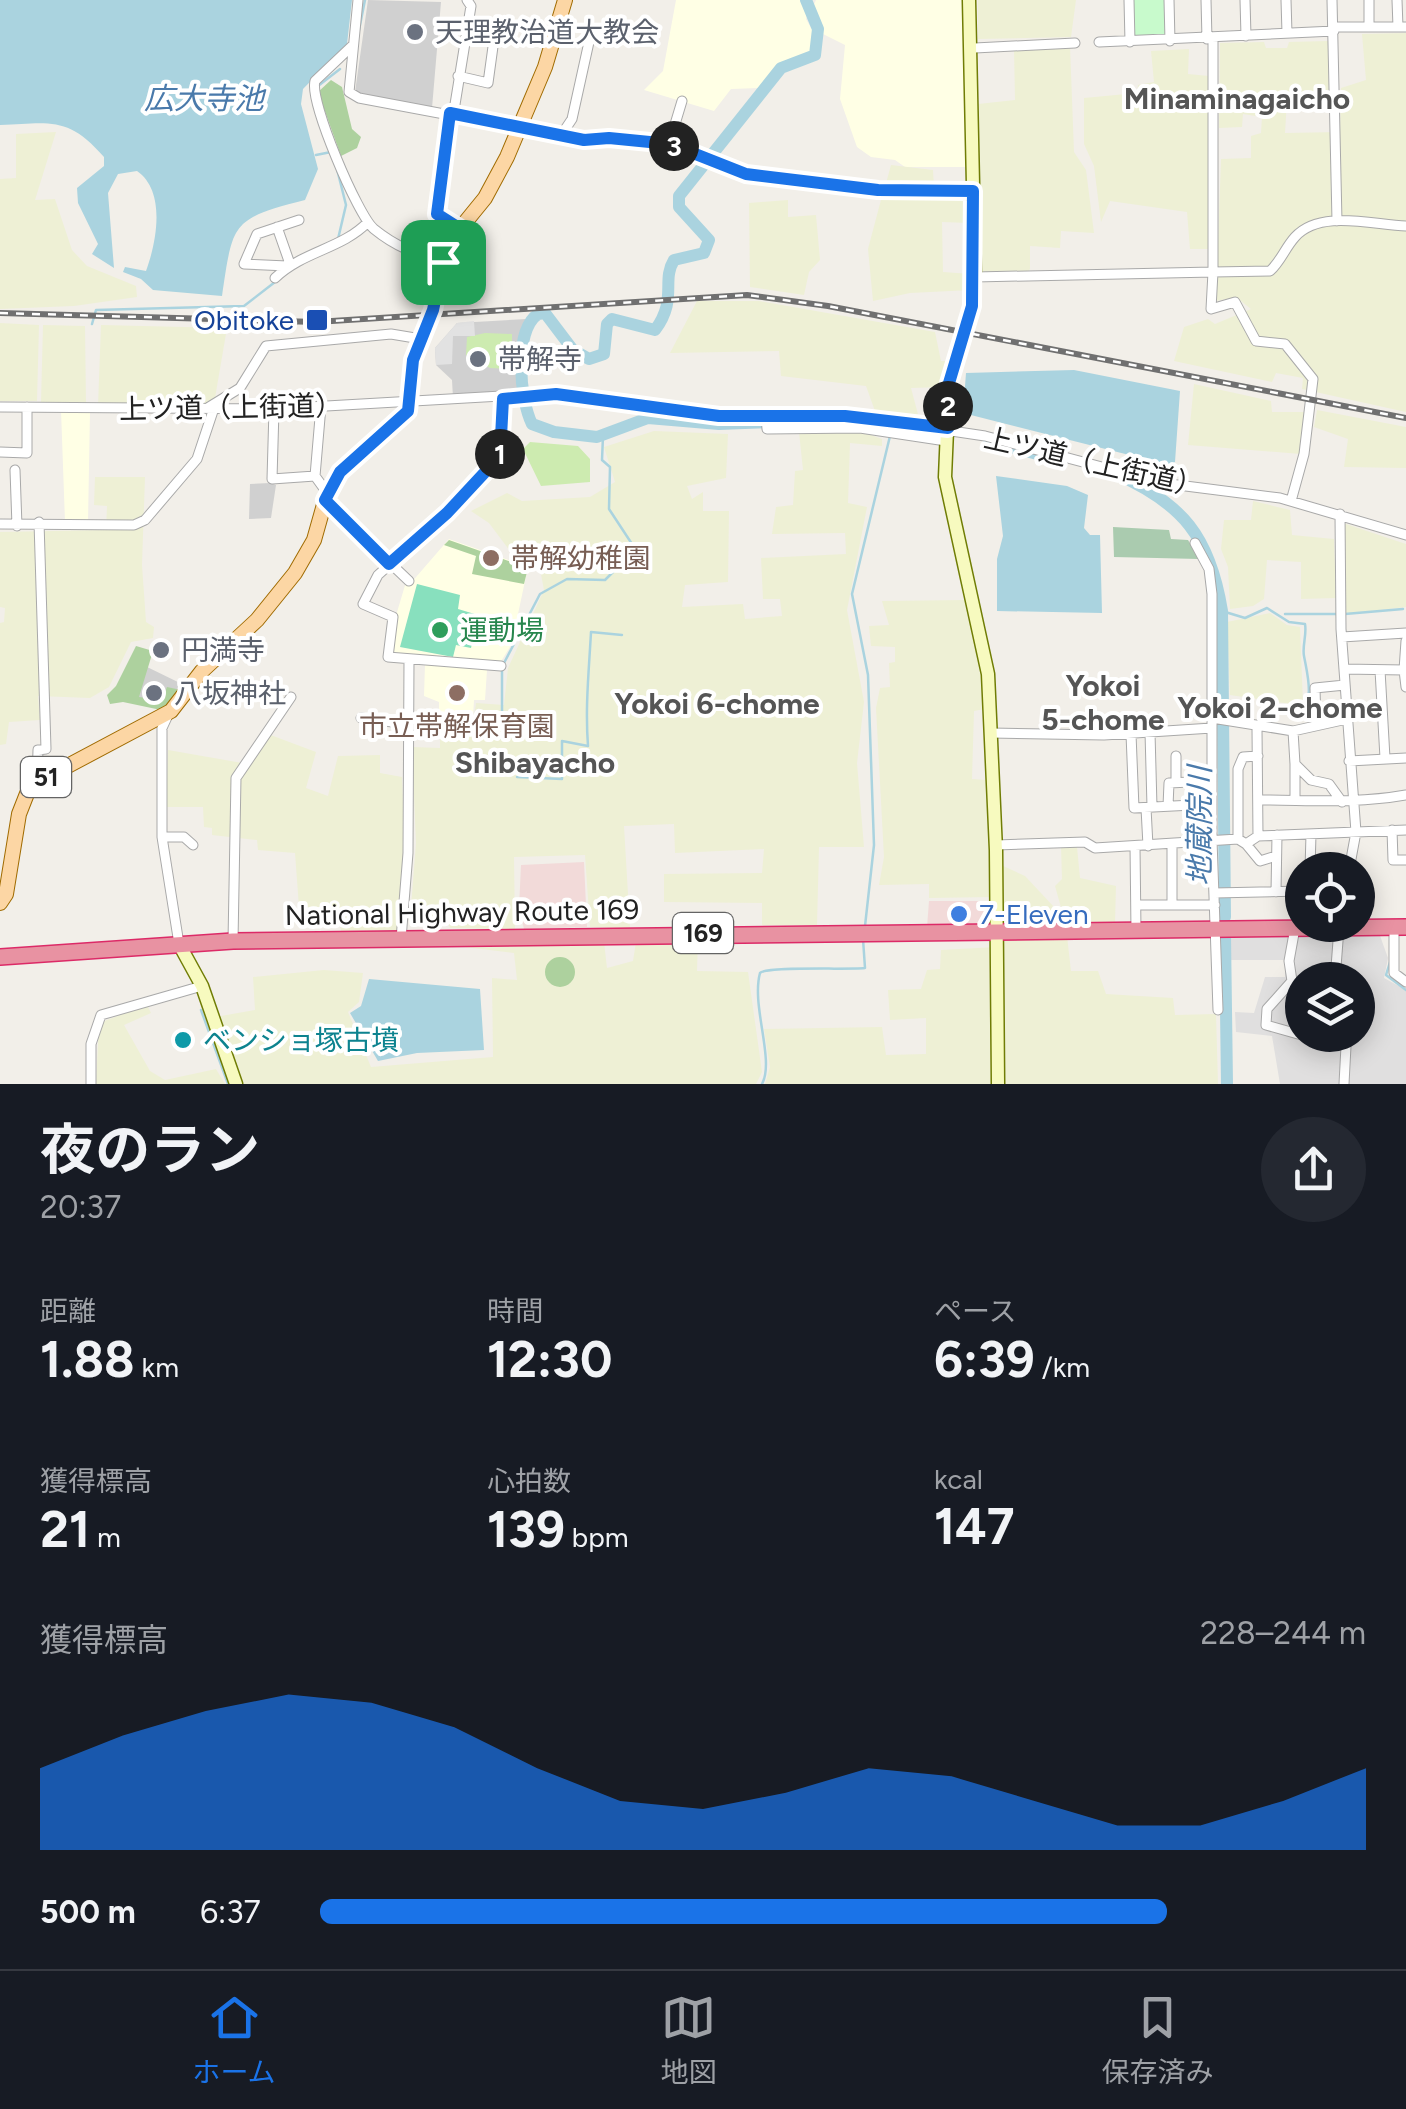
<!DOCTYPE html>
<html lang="ja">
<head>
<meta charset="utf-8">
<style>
	body { margin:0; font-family:Figtree,"Noto Sans JP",sans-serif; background:#242831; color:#f1f3f6; height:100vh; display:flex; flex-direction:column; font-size:38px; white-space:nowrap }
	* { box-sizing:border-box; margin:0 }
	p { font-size:32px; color:#9ea1a6 }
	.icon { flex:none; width:55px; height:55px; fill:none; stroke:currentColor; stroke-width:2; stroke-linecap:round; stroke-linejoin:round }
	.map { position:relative; height:1084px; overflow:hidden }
	.side { display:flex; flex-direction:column; background:#171b24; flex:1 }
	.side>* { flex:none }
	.tools { position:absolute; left:1285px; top:852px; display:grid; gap:20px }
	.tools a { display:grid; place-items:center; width:90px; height:90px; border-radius:50%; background:#171b24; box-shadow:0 5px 25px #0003; font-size:50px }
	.pin { position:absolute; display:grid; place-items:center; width:85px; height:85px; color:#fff; margin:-42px; border-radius:20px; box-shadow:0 5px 15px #0006 }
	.km { position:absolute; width:50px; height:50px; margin:-25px; border-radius:50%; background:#222; color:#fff; font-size:28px; line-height:50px; text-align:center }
	.round { display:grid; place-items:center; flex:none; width:105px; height:105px; border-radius:52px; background:#242831 }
	.headline { display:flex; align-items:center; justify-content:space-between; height:170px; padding:0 40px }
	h1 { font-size:55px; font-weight:700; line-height:75px }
	.metrics { display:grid; grid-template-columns:repeat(3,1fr); gap:15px; height:170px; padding:10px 40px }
	.metrics div { display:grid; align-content:center }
	.metrics b { font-size:50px; font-weight:700 }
	.metrics small { font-size:28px; font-weight:400 }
	.metrics p { font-size:28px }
	.chart { height:280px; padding:20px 40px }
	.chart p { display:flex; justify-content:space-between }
	.chart svg { width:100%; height:180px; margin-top:10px; fill:#1a73e8; opacity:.7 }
	ul { padding:0 40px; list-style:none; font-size:32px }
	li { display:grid; grid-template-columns:160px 120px 1fr; align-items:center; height:75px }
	li i { height:25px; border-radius:12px; background:#1a73e8 }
	.tabs { display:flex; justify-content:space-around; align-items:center; height:140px; border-top:2px solid #363941; background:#171b24; font-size:28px; color:#9ea1a6 }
	.tabs a { display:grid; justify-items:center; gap:5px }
	.tabs .selected { color:#1a73e8 }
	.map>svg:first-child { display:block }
	.residential { fill:#e0dfdf; fill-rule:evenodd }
	.commercial { fill:#f2dad9 }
	.education { fill:#ffffe5 }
	.religious { fill:#d0d0d0 }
	.farmland { fill:#eef0d5 }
	.grass { fill:#cdebb0 }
	.forest { fill:#add19e }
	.cemetery { fill:#aacbaf }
	.park { fill:#c8facc }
	.pitch { fill:#88e0be }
	.parking { fill:#e2e2e2 }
	.water { fill:#aad3df }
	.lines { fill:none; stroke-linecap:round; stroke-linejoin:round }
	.stream { stroke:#aad3df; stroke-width:2.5 }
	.river { stroke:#aad3df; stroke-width:12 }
	.street-casing { stroke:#a9a9a9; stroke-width:11 }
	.secondary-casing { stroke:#707d05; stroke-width:15 }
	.primary-casing { stroke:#a06b00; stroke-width:16 }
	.highway-casing { stroke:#dc2a67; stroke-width:18 }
	.street { stroke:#fff; stroke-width:9 }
	.secondary { stroke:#f7fabf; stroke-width:12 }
	.primary { stroke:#fcd6a4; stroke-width:14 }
	.highway { stroke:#e892a2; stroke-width:15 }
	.rail-casing { stroke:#707070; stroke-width:6 }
	.rail { stroke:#fff; stroke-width:2.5; stroke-dasharray:8; stroke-linecap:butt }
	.primary-bridge-casing { stroke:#a06b00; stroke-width:16; stroke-linecap:butt }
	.primary-bridge { stroke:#fcd6a4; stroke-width:14 }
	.route-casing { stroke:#fff; stroke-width:20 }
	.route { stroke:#1a73e8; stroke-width:12 }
	.worship-dot { fill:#6b7280; stroke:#fff; stroke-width:4 }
	.transit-dot { fill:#1a4fb4; stroke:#fff; stroke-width:4 }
	.education-dot { fill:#8d6e63; stroke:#fff; stroke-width:4 }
	.leisure-dot { fill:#2e9e5b; stroke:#fff; stroke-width:4 }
	.shop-dot { fill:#3f7fe0; stroke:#fff; stroke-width:4 }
	.culture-dot { fill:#0f9aa8; stroke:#fff; stroke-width:4 }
	.labels { text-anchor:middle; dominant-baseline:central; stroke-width:8; stroke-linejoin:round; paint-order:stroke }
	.shield { fill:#fff; stroke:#646464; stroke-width:2.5 }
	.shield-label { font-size:25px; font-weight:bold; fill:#222 }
	.worship-label { font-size:28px; fill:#5b616d; stroke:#fff; text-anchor:start }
	.transit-label { font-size:28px; fill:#164399; stroke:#fff; text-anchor:end }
	.street-label { font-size:28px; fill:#222; stroke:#fff }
	.education-label { font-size:28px; fill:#785e54; stroke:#fff; text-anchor:start }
	.leisure-label { font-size:28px; fill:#27864d; stroke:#fff; text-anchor:start }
	.shop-label { font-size:28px; fill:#366cbe; stroke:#fff; text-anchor:start }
	.culture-label { font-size:28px; fill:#0d838f; stroke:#fff; text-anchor:start }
	.water-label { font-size:30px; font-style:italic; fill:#4a7aab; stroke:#fff }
	.neighbourhood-label { font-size:30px; font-weight:bold; fill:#555; stroke:#fff }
</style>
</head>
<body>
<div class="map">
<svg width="1406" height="1084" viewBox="0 0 1406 1084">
	<rect width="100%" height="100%" fill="#f2efe9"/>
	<!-- residential -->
	<path class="residential" d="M1379 933 1388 958 1384 978 1406 990V1084H1280L1272 1036 1236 1032 1235 1012 1254 1013 1265 977H1285V960H1230L1229 934ZM1302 980H1358V1035H1302Z"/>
	<!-- commercial -->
	<path class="commercial" d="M584 862 587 927 524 929 519 908 521 865Z
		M929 901H994L993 926 927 927Z"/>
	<!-- education -->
	<path class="education" d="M676 0H812L806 19 817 39 812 57 780 66 759 88 731 89 714 111 644 90 663 71Z
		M816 0H964L968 167H905L895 160 871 157 857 147 840 99 845 45 823 34 809 15Z
		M61 410 90 411 88 523 65 522Z
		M449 539 528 567 515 628 521 629 500 663 391 655 389 639 406 582 410 584Z
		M425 664 487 670 485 700H474L473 717 439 715V702L424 696Z"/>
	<!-- religious -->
	<path class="religious" d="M368 0 441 2 432 108 355 92Z
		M526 319 520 342V395L453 398 452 380 436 365 435 348 457 323Z
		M270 483 276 485 271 518 249 519 250 484Z
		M143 665 184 685 171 705 126 701Z"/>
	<!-- farmland -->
	<path class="farmland" d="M978 0H1076L1071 37 978 39Z
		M1406 33V412L1302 389 1303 378 1276 373 1272 382 1174 361 1184 327 1208 319 1215 324 1251 309 1236 297 1216 301 1221 159 1251 158V136L1261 133 1262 117 1243 114 1242 127 1219 128 1220 43 1264 42 1266 48H1287L1289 42 1328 41 1329 97 1287 100 1285 133 1340 132 1341 88 1366 80 1362 34Z
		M1070 46 1074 152 1086 170 1094 233 1061 231 1060 248 1030 246V269L1024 276 979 274 978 104 1015 100 1014 49Z
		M1189 49 1188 74 1209 76 1208 249H1190L1187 212 1110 201 1101 222 1094 166 1084 144V98L1137 93 1138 85 1154 82 1151 51Z
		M56 132 35 200 55 199 72 250 87 266 136 286 137 297 74 306 0 309V179L16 178V134Z
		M891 165 933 170 934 187H885Z
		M882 196H965L970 223 942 222 943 272 971 274V290L910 293 873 301 868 249Z
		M788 200V217L816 215 820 260 809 272 804 295 750 287 749 203Z
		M697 301H759L935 332 941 361H948L943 387 911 388 919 418 875 411 866 386 781 376 779 351 670 353Z
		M0 323 39 325 37 401H0Z
		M43 325 85 326 86 403 41 402Z
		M101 325 227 328 215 398 204 404 98 406Z
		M1194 384 1271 401 1272 412H1306L1301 454 1188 445Z
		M1317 410 1406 427V468L1344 467 1348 439 1314 427Z
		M654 431 728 434 726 478 687 486 692 499 703 492V511H729L728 582 685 585 682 607 743 604 745 619 782 616 780 599H763L761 558 846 554 845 533 772 534 776 507 793 505 795 471 803 470 799 432H863L882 439V446L850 443 848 503 867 507 847 610 864 702 857 763 864 847H819L817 925H762V903L664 902V874L762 873 764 849 675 853 674 824 624 826 630 928 590 927 585 855 514 857 515 929 450 928 448 922 410 919 416 843 412 747 440 748V717L474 719 476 703 504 705 508 668 544 590 536 548 510 551 489 523 471 511 507 493 522 501 590 497 615 482 604 447Z
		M95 477H145L142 565 146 622 154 627 153 638 131 642 109 687 90 698 38 696 40 720 9 722 6 744 0 745V623L4 622 5 608 0 607V532L106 530 107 506 94 505Z
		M1253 501 1290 510 1292 535 1334 539 1336 598 1301 599V562L1267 560 1264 599 1253 606 1230 609 1228 567 1221 549 1224 520H1251Z
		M1343 523 1406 544V607L1345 614Z
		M967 600 981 656 985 709 974 711 972 779 986 780 993 897 929 898V884L879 885 884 857 876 708 880 688 890 687 889 663 895 662V647L871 646 869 626 889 625 882 601Z
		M1270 613 1287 625 1300 627 1303 704 1290 716 1291 704 1230 695 1227 622Z
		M268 734 316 752 306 788 328 796 338 756 380 755V773L402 777 405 853 398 930 341 931 337 907H299L295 853 258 850 257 840 212 835V828L204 827 203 807H166L168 750 248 764Z
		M1061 846 1077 847 1080 878 1116 886 1115 923 1076 922 1062 911 1055 886 1062 879Z
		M1001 865 1025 876 1070 924 1003 925Z
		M999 936H1067L1071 971H1098L1106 994 1173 998 1175 1015 1216 1014 1218 1084H1003Z
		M698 939 697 971 748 972 762 1072 756 1084H239L215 1017 255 1010 253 977 324 970 363 973 359 1002 348 1012 371 1067 493 1057 492 978 517 980 514 953 448 945 604 942 607 968 633 961 636 942Z
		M996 947 994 1084H765L770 1067 764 1029 882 1027 886 1055 926 1054V1018L890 1020 888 990 921 989 927 970 940 969 941 950Z
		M147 1005 151 1013 124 1025 150 1071 165 1080 216 1069 225 1084H96L99 1023Z"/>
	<!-- grass -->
	<path class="grass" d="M485 333 512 334V369L490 368 466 355 467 337Z
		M530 442 578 446 590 459V482L541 486 523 449Z"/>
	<!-- forest -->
	<path class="forest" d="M331 80 342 87 352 129 361 137 357 148 341 156 318 92Z
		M449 540 528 568 524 584 472 574 476 556 444 545Z
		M136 646 153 651 139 697 162 700 167 687 181 690 161 710 123 702 110 704 107 695 116 686Z
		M545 972a15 15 0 1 1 30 0a15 15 0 1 1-30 0Z"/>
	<!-- cemetery -->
	<path class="cemetery" d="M1113 527 1169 530 1171 539 1188 540 1199 559 1114 557Z"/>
	<!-- park -->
	<path class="park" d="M1132 0H1166L1167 35 1133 36Z"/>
	<!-- pitch -->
	<path class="pitch" d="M417 584 460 595 458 609 478 615 471 648 456 645 453 657 400 647Z"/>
	<!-- parking -->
	<path class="parking" d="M474 321 475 336H453L452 364 436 365 435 348 457 323Z"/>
	<!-- water -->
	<path class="water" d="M0 0H352L347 44 303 89 301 104 318 169 305 200C231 219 233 222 222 296L153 290 141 279 123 272 125 267 146 271C157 241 166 191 137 171L118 174 108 193 114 268 92 254 98 244 78 203 77 188 104 166V157C68 116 51 123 0 125Z
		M1074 370 1180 391 1175 462 1169 465 963 413 966 373Z
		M996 476 1067 486 1088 495 1084 528 1090 535H1100L1102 613 997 611V559L1003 536Z
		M369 979 480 989 484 1050 417 1053 378 1061 350 1013 361 1006Z"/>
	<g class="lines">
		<!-- stream -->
		<path class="stream" d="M359 30 365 0
			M318 86 340 69
			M316 155 331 152
			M337 169 346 205 338 239
			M92 324 96 310 244 306 275 282
			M1222 611 1245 618 1267 608 1289 622 1305 624C1307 635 1302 646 1304 656 1308 678 1315 700 1298 717
			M1285 614H1337
			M1345 614 1403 609
			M504 663 540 594 567 579 605 580 631 554 632 544 609 509 610 467 602 460 603 436
			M502 671V730L511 734
			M517 777 562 779V741L588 746C585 707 589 670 591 632L622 635
			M865 926 874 845 868 675 852 594 890 436
			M1390 962 1386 975 1406 990
			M201 1010 228 1084
			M762 1084C775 1060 751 1006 760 973 767 966 846 970 865 968L863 939"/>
		<!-- river -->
		<path class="river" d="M806 0 818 29 815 55 781 68 679 196V207L709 240 704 253 674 260C661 281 678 299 655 330L612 319 607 324 604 354 589 359 573 350 545 313 538 314C513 331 520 400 532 424L554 432 597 437 648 418 719 424 821 420
			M989 441 1052 458
			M1114 473C1183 503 1210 537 1222 611L1225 917
			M1225 935 1227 1084"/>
		<defs>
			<path id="street" d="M358 0 349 92 359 98 583 140 609 138 669 144 746 174 878 190 973 191
				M1129 0 1130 42
				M1169 0 1170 41
				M1206 0 1207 39
				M1245 0 1246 36
				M1286 0 1287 33
				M1332 0 1337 221
				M1369 0V27
				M1397 0 1398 27
				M1334 27H1406
				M1213 38V272L1270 271C1281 261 1285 248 1295 237 1320 209 1373 225 1406 226
				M1099 42 1334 31
				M352 46 315 81C309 101 358 216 374 229 396 247 416 254 443 262
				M975 48 1075 43
				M458 76 488 83 495 32 467 33
				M560 137 572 119 591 33 618 37
				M669 144 682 101
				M277 227 290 264
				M459 229 437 215 471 6 467 0
				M287 266 244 264 257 234 299 220
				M975 277 1213 272 1211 309 1235 302 1256 341 1285 344 1313 379 1304 454 1291 501
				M275 278C303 251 342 249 368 222
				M321 406 315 476 328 494
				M0 407 274 409 556 393 719 416 864 418 985 436 1162 483 1280 498 1406 535
				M209 407 240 388 266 346 391 334 421 339
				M274 409 272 479 315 476
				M766 417 767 429 860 428 946 441
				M0 452 27 453V407
				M15 470 17 526
				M325 501 409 581
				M1340 514 1341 629 1356 832 1349 870
				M0 524 134 525 145 520 197 459 214 408
				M1195 543 1209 569 1212 594V840L1218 1010
				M1342 637 1406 633
				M501 666 388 657 393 617 363 604 378 575 447 513 500 456 503 399
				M1344 669 1404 670 1406 687
				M1380 670 1385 758
				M1404 670 1406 641
				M169 713 162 728V837L179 944
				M361 718 408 724
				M1212 718 1293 731 1347 719
				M1316 724 1315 688 1345 685
				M1257 729 1258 836
				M1293 731 1295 764 1311 780 1329 784 1342 802
				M1150 732 1152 807
				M991 733 1104 735 1212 728
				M1131 734 1134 808 1212 804
				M1349 761 1406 758
				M37 782 38 750 46 749 39 522
				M1176 782V756
				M1260 800C1312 800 1355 804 1406 795
				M1295 800V764
				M1168 806 1169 783 1212 781
				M1146 808 1148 846
				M1392 830 1393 860H1406
				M162 837H184L193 845
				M1238 839V769L1243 757 1258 756
				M1172 844V905
				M1246 844 1260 861 1276 856
				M996 845 1085 842 1095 848 1238 839 1246 844 1258 836 1406 830
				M1135 846 1136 931
				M1310 870 1311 834
				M1276 892 1277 835
				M1214 893 1302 891
				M1136 905H1215
				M1394 927V973L1406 982
				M1295 928 1289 961 1292 981 1267 1009 1266 1025 1305 1036H1336
				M401 939 408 853 409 660
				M233 941 236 778 291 697
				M1335 980 1339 928
				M1336 1035 1346 1046 1344 1084
				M91 1084V1044L101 1015 202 986"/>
			<path id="secondary" d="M969 0 975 277 972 306 949 383 945 477 988 674 996 850 998 1084
				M179 944 202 986 236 1084"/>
			<path id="primary" d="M433 310 450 241 485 198 507 157 545 67 565 0
				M0 903 6 894 19 814 30 786 171 711 202 671 257 620 295 573 314 540 325 501 340 472 408 411 413 360 426 326"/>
			<path id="highway" d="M0 957 233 941 1406 927"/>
		</defs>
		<!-- street casing -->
		<use href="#street" class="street-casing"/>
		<!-- secondary casing -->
		<use href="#secondary" class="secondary-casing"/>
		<!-- primary casing -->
		<use href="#primary" class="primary-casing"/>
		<!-- highway casing -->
		<use href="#highway" class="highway-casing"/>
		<!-- street -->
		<use href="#street" class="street"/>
		<!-- secondary -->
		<use href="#secondary" class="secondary"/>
		<!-- primary -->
		<use href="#primary" class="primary"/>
		<!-- highway -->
		<use href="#highway" class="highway"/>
		<defs>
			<path id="rail" d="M0 313 316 322 747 295 828 306 1406 418"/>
		</defs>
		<!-- rail casing -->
		<use href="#rail" class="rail-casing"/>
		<!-- rail -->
		<use href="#rail" class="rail"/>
		<defs>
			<path id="primary-bridge" d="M426 326 433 310"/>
		</defs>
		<!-- primary-bridge casing -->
		<use href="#primary-bridge" class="primary-bridge-casing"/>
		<!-- primary-bridge -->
		<use href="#primary-bridge" class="primary-bridge"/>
	</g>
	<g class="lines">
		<defs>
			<path id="route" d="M450 113 584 140 609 138 670 144 746 174 878 190 973 191 972 306 949 383 948 428 845 416H719L556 394 503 399 500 456 447 513 389 564 325 500 340 472 408 411 413 360 433 310 443 262 459 228 437 214Z"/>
		</defs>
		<!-- route casing -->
		<use href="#route" class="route-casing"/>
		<!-- route -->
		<use href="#route" class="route"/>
	</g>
	<!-- markers -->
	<g class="worship-dot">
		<circle cx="415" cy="32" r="10"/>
		<circle cx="478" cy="359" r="10"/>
		<circle cx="161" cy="650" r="10"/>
		<circle cx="154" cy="693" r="10"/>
	</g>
	<rect class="transit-dot" x="305" y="308" width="24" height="24" rx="5"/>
	<g class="education-dot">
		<circle cx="491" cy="558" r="10"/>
		<circle cx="457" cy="693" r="10"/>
	</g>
	<circle class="leisure-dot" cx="440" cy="630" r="10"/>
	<circle class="shop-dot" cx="959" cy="914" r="10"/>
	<circle class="culture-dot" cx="183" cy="1040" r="10"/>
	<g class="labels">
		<!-- shield labels -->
		<g class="shield">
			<rect x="21" y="757" width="50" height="40" rx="8"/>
			<rect x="673" y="913" width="60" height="40" rx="8"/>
		</g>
		<g class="shield-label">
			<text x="46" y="777">51</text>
			<text x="703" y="933">169</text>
		</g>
		<!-- worship labels -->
		<g class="worship-label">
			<text x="435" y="32">天理教治道大教会</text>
			<text x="498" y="359">帯解寺</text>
			<text x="181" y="650">円満寺</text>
			<text x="174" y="693">八坂神社</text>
		</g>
		<!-- transit labels -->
		<g class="transit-label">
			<text x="294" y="320">Obitoke</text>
		</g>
		<!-- street labels -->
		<g class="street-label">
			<text transform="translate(231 407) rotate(-1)">上ツ道（上街道）</text>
			<text transform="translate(1094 462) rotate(13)">上ツ道（上街道）</text>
			<text transform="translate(462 912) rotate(-1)">National Highway Route 169</text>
		</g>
		<!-- education labels -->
		<g class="education-label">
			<text x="511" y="558">帯解幼稚園</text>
			<text x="457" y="726" text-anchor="middle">市立帯解保育園</text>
		</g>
		<!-- leisure labels -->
		<g class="leisure-label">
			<text x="460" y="630">運動場</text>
		</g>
		<!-- shop labels -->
		<g class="shop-label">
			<text x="979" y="914">7-Eleven</text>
		</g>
		<!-- culture labels -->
		<g class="culture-label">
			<text x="203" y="1040">ベンショ塚古墳</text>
		</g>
		<!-- water labels -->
		<g class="water-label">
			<text x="204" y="98">広大寺池</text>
			<text transform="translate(1199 826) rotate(-90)">地蔵院川</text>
		</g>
		<!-- neighbourhood labels -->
		<g class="neighbourhood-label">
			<text x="1237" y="98">Minaminagaicho</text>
			<text x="1103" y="685">Yokoi<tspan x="1103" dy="34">5-chome</tspan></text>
			<text x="717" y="703">Yokoi 6-chome</text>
			<text x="1280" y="707">Yokoi 2-chome</text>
			<text x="535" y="762">Shibayacho</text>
		</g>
	</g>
</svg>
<div class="tools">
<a><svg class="icon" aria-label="locate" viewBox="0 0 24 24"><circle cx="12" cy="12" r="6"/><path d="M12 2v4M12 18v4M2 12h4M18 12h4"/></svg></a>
<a><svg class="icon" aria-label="layers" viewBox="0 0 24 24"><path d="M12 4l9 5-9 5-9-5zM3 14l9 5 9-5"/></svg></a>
</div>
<div class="pin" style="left:443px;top:262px;background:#1e9e55"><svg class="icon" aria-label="arrive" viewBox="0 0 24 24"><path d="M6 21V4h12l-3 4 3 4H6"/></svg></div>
<b class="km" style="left:500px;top:454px">1</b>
<b class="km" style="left:948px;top:406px">2</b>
<b class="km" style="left:674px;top:146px">3</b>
</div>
<section class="side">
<div class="headline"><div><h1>夜のラン</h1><p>20:37</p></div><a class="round"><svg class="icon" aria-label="share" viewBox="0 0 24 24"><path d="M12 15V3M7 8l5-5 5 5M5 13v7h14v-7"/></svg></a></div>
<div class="metrics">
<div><p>距離</p><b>1.88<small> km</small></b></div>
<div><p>時間</p><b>12:30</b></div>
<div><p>ペース</p><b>6:39<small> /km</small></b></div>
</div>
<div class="metrics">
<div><p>獲得標高</p><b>21<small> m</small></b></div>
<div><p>心拍数</p><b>139<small> bpm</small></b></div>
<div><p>kcal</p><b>147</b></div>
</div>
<div class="chart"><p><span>獲得標高</span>228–244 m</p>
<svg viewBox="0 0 160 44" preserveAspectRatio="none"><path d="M0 44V24L10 16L20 10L30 6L40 8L50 14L60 24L70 32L80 34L90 30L100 24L110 26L120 32L130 38L140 38L150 32L160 24V44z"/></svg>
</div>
<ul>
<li><b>500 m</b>6:37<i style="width:81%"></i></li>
</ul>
</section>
<nav class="tabs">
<a class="selected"><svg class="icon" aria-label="home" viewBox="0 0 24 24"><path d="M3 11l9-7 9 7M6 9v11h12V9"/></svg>ホーム</a>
<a><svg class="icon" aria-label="map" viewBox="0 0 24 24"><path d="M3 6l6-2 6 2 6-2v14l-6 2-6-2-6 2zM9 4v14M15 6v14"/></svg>地図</a>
<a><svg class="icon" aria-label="saved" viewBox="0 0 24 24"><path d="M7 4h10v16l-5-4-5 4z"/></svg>保存済み</a>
</nav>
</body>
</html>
